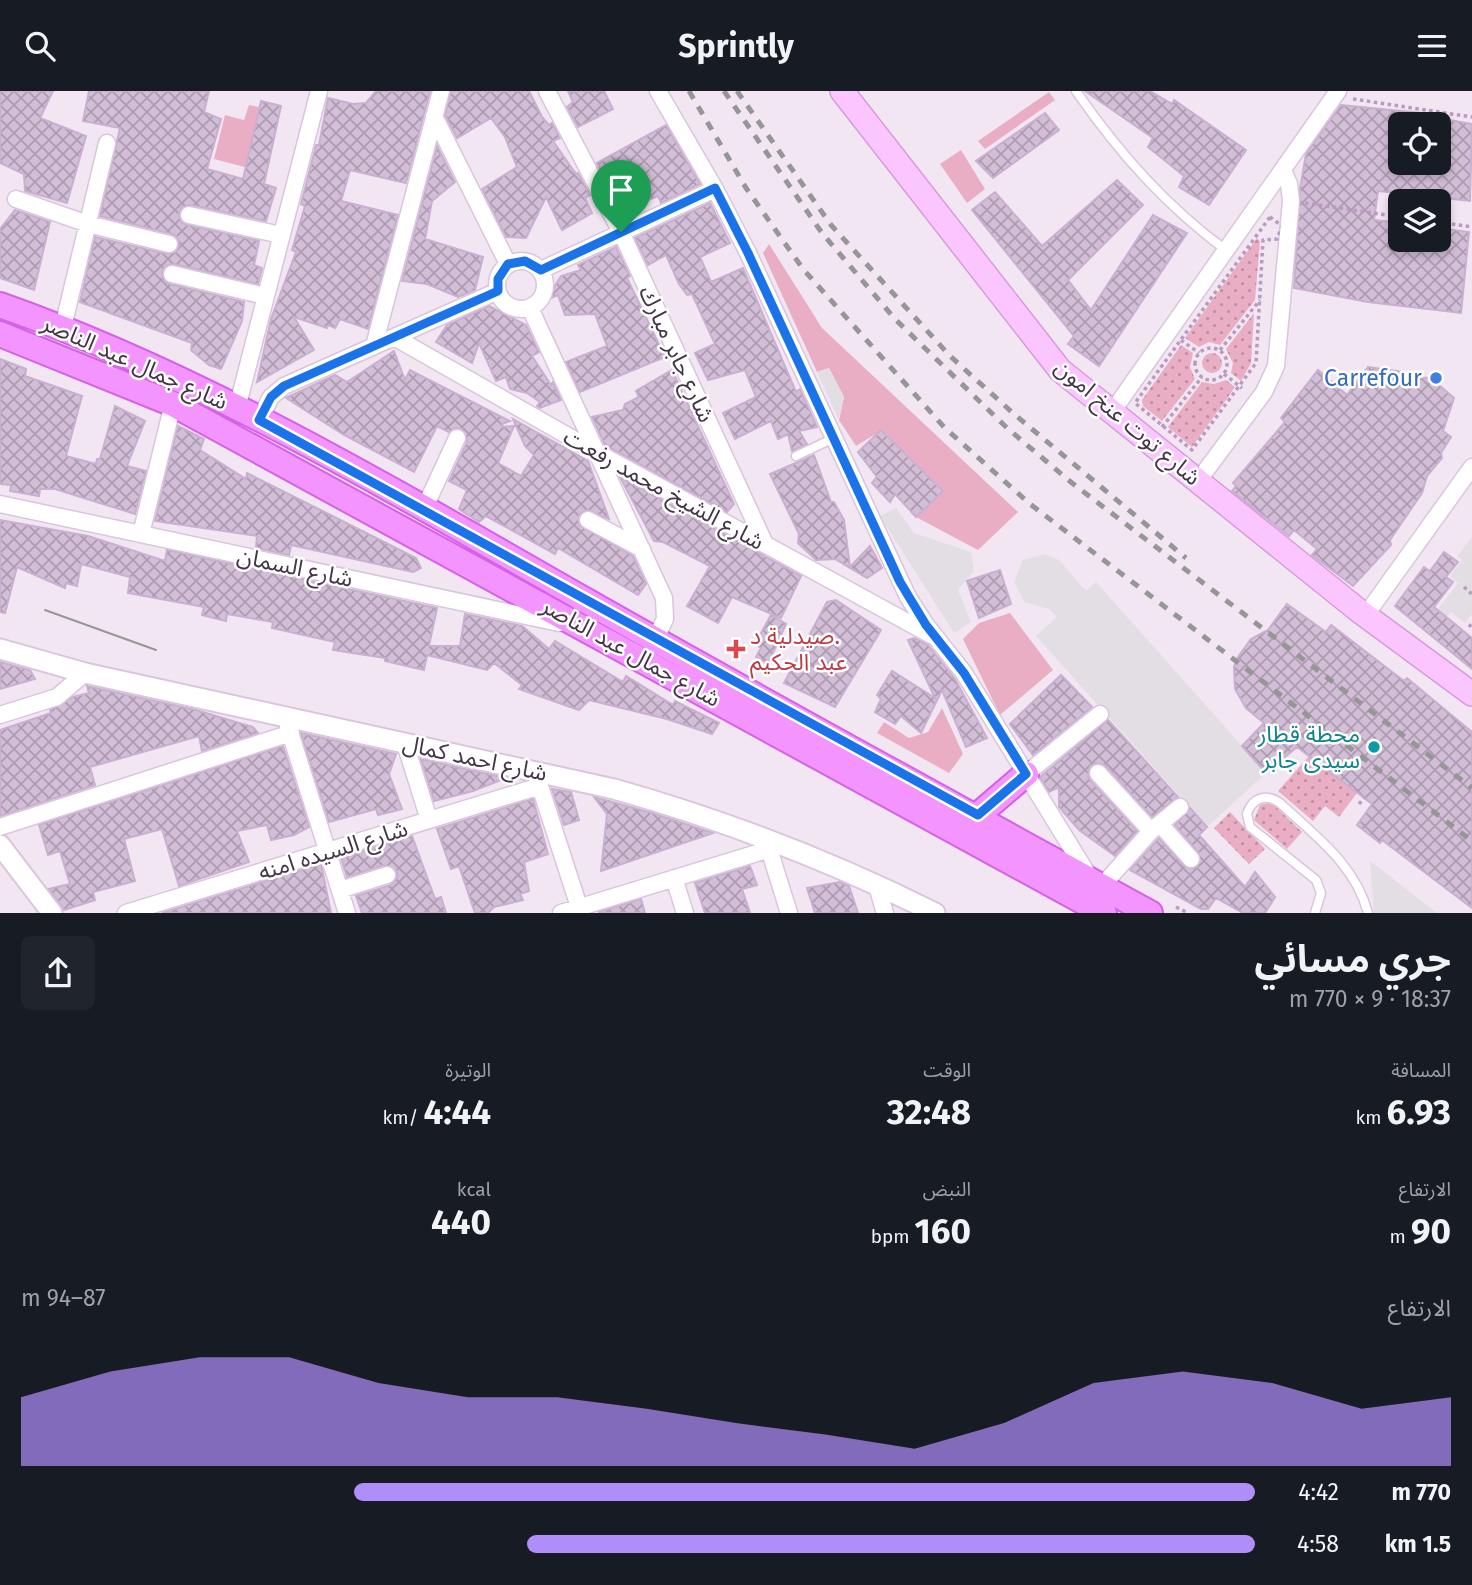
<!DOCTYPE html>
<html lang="ar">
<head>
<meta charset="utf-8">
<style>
	body { margin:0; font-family:"Fira Sans","Noto Sans Arabic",sans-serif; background:#20242c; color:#f1f3f6; direction:rtl; height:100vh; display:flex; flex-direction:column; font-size:26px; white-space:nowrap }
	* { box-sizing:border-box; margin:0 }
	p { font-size:23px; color:#9ea1a6 }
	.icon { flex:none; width:38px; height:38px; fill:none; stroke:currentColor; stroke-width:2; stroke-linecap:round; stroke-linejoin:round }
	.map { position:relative; height:822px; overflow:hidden; direction:ltr }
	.side { display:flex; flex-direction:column; background:#171b24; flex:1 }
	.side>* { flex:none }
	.controls { position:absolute; left:1388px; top:21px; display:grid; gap:14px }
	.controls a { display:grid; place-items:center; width:63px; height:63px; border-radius:10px; background:#171b24; box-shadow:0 4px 10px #0003; font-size:35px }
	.pin { position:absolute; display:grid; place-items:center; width:60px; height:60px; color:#fff; margin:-72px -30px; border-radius:50% 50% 50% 0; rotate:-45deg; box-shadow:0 0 7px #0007 }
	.pin .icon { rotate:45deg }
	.round { display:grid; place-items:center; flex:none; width:74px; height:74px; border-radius:10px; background:#20242c }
	.head { display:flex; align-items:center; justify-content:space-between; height:119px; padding:0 21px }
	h1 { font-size:38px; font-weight:700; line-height:52px }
	.figures { display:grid; grid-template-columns:repeat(3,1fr); gap:10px; height:119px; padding:7px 21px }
	.figures div { display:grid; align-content:center }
	.figures b { font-size:35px; font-weight:700 }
	.figures small { font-size:19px; font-weight:400 }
	.figures p { font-size:19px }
	.chart { height:196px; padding:14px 21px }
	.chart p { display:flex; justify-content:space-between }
	.chart svg { width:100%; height:126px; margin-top:7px; fill:#af8efa; opacity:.7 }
	ul { padding:0 21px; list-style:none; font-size:23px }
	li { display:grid; grid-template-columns:112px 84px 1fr; align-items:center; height:52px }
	li i { height:18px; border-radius:9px; background:#af8efa }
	header { display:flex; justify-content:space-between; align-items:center; height:91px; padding:0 21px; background:#171b24; font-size:32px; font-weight:700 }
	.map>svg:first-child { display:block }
	.grass { fill:url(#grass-dots) }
	.park { fill:#e9aec4 }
	.parking { fill:#e3dee4 }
	.building { fill:url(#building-cross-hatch); stroke:#c9afd0; stroke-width:2 }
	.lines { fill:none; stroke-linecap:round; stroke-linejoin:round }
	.service-casing { stroke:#d9c6dd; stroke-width:11 }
	.minor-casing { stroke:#d9c6dd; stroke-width:19 }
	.tertiary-casing { stroke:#d9c6dd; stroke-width:23 }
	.secondary-casing { stroke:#d79bdd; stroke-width:26 }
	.primary-casing { stroke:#d562e6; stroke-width:28 }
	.path { stroke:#ba9ac1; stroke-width:3.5; stroke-dasharray:3.5 3.5; stroke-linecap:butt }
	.service { stroke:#fff; stroke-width:8 }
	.minor { stroke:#fff; stroke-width:16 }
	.tertiary { stroke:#fff; stroke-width:19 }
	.secondary { stroke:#fbc5ff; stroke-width:23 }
	.primary { stroke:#f394ff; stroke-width:24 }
	.tram { stroke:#969696; stroke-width:2 }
	.rail { stroke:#969696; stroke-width:5; stroke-dasharray:9 9; stroke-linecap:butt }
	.route-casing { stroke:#fff; stroke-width:14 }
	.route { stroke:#1a73e8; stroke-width:9 }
	.shop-dot { fill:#3f7fe0; stroke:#fff; stroke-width:2.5 }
	.health-dot { fill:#e0444e; stroke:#fff; stroke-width:2.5 }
	.culture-dot { fill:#0f9aa8; stroke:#fff; stroke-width:2.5 }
	.labels { text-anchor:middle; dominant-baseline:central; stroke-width:5; stroke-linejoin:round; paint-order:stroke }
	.street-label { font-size:23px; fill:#433546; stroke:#fff }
	.shop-label { font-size:23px; fill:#366cbe; stroke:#fff; text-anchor:end }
	.health-label { font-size:23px; fill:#be3a42; stroke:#fff; text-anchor:start }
	.culture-label { font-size:23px; fill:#0d838f; stroke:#fff; text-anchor:end }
</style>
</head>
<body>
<header><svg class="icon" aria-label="menu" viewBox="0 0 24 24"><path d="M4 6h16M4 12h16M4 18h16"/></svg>Sprintly<svg class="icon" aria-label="search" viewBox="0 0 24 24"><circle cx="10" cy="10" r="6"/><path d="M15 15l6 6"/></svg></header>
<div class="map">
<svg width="1472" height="822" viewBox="0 0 1472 822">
	<defs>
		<pattern id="grass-dots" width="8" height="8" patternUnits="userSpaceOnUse" patternTransform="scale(1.75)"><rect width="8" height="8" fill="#e9aec4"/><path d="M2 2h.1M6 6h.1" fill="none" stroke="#be8ea1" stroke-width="1.8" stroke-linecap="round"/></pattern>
		<pattern id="building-cross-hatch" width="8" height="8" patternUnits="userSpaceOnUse" patternTransform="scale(1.75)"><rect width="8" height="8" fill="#d3bed8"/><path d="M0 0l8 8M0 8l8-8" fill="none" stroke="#ad9bb1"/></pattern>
	</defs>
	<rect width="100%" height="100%" fill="#f2e6f3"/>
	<!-- grass -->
	<path class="grass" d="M1257 147 1260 150 1255 209 1220 254 1209 251 1199 256 1185 247Z
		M1254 222 1251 272 1241 290 1231 282 1233 272 1226 258Z
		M1181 254 1193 262 1190 276 1195 288 1162 330 1143 315 1142 309Z
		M1202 272a10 10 0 1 1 20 0a10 10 0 1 1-20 0Z
		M1226 289 1235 296 1192 356 1168 336 1202 291 1214 293Z
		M1309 665 1357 702 1339 726 1325 715 1313 730 1278 700Z
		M1268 712 1275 715 1302 741 1287 758 1254 729 1260 714Z
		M1230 721 1265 758 1249 773 1214 737Z"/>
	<!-- park -->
	<path class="park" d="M1049 1 1055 9 985 58 978 50Z
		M249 14 259 16 248 66 264 81 214 68 225 24 244 29Z
		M961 59 985 98 967 112 940 73Z
		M769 153 822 237 1018 421 978 459 916 426 943 399 882 339 856 355 839 329 844 306 829 277 817 281 763 162Z
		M1010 522 1053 579 1000 624 963 548 979 532Z
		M942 617 963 663 949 682 877 642 884 631 909 647 928 641Z"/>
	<!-- parking -->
	<path class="parking" d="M829 277 844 306 839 329 817 281Z
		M896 417 914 442 971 461 974 480 958 499 971 531 954 542 880 425Z
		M1472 446V523L1465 532 1451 521 1441 534 1431 527 1458 492 1450 485 1462 469 1457 465Z
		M1045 463 1059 469 1086 500 1096 491 1266 682 1207 736 1036 545 1057 526 1049 518 1024 511 1014 491 1023 469Z
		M1370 770 1437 822H1374Z"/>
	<!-- building -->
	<path class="building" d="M0 0H53L40 27 86 45 67 112 25 100 24 83 0 72Z
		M89 0H209L204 21 221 28 207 78 243 88 261 10 281 15 264 93 276 97 266 130 191 114 182 116 179 122 181 131 187 134 259 150 254 174 262 177 258 193 174 173 165 175 162 181 164 190 170 193 244 211 242 230 221 278 209 274 191 259 192 252 80 211 95 146 167 163 176 161 179 155 177 146 172 143 100 125 120 37 83 30Z
		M376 0H430L406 92 350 79 341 110 398 124 368 238 340 228 335 237 328 234 327 237 294 226 314 259 257 291 271 228 296 161 292 159 305 115 301 113 316 54H319L328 7 353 13 366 12Z
		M451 0H529L542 26 549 34 552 32 560 47 553 50 576 83 578 82 590 104 585 107 592 122 562 139 546 106 526 147 506 146 482 98 517 76 505 46 491 27 457 47 445 24Z
		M568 0H604L613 18 578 36 567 16 573 11Z
		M1085 0H1150L1172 13 1174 9 1246 59 1209 114 1179 96 1184 85 1148 56 1153 47Z
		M1341 14 1430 23V33H1400V72H1438V27L1472 33 1470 110 1378 100 1374 129 1400 132V149H1438V137L1469 141 1461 222 1368 211 1294 197 1300 98 1306 63Z
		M1045 22 1059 39 993 87 976 70Z
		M666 34 700 93 661 112 658 105 623 119 612 94 609 95 597 72Z
		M437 55 455 91 432 110 425 148 483 166 475 199 458 206 427 193 402 190Z
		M1117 89 1143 114 1068 189 1091 219 1153 124 1187 142 1099 275 1068 253 1074 245 972 119 995 101 1042 155Z
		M710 112 730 152 700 166 711 191 743 177 796 301 800 298 817 336 799 340 807 353 792 360 788 343 778 348 771 330 735 348 723 322 756 306 745 279 708 289 695 262 715 253 692 203 687 204 679 193 666 164 648 174 635 147Z
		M15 119 50 131 34 199 0 187V138Z
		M616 156 630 185 627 187 665 266 580 301 566 271 607 255 595 223 565 224 558 204 546 209 561 185 581 179 578 174Z
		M489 215 526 234 539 261 532 265 551 294 553 291 561 309 540 317 537 315 540 311 527 302 510 298 506 286 496 290 479 252 472 272 436 251 447 234Z
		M394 260 405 289 410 279 510 330 502 333 503 336 514 335 498 372 521 385 534 364 525 355 513 328 588 370 609 428 587 419 579 423V434L633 465 646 493 638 504 558 457 555 463 486 425 479 431 459 418 467 399 449 390 467 351 462 338 455 337 449 341 437 335 414 381 344 344 286 307 335 284 347 291Z
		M0 268 26 278 25 285 82 305 66 365 96 373 97 368H100L115 315 145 330 127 375 146 380 135 423 55 398H40L39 405 10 400 11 394 0 393Z
		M1368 276 1403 281 1405 286 1431 287 1454 307 1443 340 1451 346 1441 362 1442 367 1427 385 1422 402 1390 449 1391 454 1353 495 1312 464 1317 458 1294 439 1289 445 1232 400 1236 395 1233 392 1285 331 1281 327 1318 279 1347 304Z
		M672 279 734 413 727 421 605 354 592 326 623 319 625 313 639 306 636 300Z
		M178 335 204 348 200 359 246 388 247 382 416 467 421 477 413 481 291 454 289 464 256 457 257 445 155 430Z
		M881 339 943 400 916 426 895 403 890 411 872 392 877 386 858 361Z
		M814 364 831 411H834L844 429 850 476 870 455 882 477 867 487 835 468 816 469 798 452 799 443 770 383Z
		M620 386 801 485 781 527 732 506 718 532 687 515 710 475 663 451 654 450Z
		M0 429 88 445 165 470 167 459 437 517 429 555H460L465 523 522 535 549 558 555 550 623 591 626 585 673 614 675 610 719 632 712 643 667 628 589 609 579 619 519 598 522 594 494 572 487 579 427 564 424 579 385 570V567L333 559 335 551 272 537 273 531 227 523 226 530 202 524 204 516 128 502 130 486 81 473 77 495 66 492 65 497 17 476 5 522 0 521Z
		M1444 461 1458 471 1446 486 1453 491 1434 516 1472 547V578L1395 515 1424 476 1430 480Z
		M1000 479 1011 513 979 527 967 490Z
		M836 509 881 539 835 616 784 592 827 511Z
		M1287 513 1326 541 1331 534 1404 590 1407 587 1472 641V817L1382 749 1380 752 1357 734 1372 713 1297 656 1266 682 1242 655 1264 632 1246 617 1235 598 1234 576 1238 566 1251 548 1268 539Z
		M771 524 786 533 768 573 756 566 761 557 755 553Z
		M914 547 928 554 955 588 987 647 966 656 942 599 921 642 901 625 895 633 875 621 881 608 877 604 892 580 935 607 908 549Z
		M0 571 30 579 35 588 0 598Z
		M1061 584 1092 616 1033 664 1010 633Z
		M87 595 196 619 253 636 258 642 202 660 199 645 90 676 95 694 0 725V639L51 622 50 619 73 606 89 602Z
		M1108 629 1178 706 1152 726 1105 674 1096 672 1090 675 1088 684 1090 689 1137 740 1115 765 1079 739 1059 716V696L1049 701 1040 686Z
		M301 642 396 663 389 683 402 718 378 724 376 718 329 731Z
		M283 655 309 736 294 744 271 749 267 734 237 740 249 771 179 795 162 738 124 748 135 790 93 801 95 809 64 819 49 798 70 793 60 760 48 764 39 734Z
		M421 668 506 687 473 700 434 710Z
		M552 698 571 701 579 729 564 734Z
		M594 706 652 722 713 742 601 780 607 723Z
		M533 708 548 763 524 771 529 800 520 803 523 809 494 816 488 822H475L459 775 451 778 437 738Z
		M1190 717 1207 736 1199 744 1245 796 1255 781 1275 806 1265 822H1243L1216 807 1208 818H1201L1130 779 1159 747 1184 775 1192 778 1198 775 1199 762 1175 734Z
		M412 745 435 808 441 806 446 822H362L356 805 391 794 397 787V780L384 774 347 786 341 767Z
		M321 773 331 822H162Z
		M750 775 757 794 742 798 750 822H705L695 792Z
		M840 791 849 795 858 822H815L807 797Z
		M641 808 645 822H599V821Z"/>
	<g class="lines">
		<defs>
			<path id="service" d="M1076 0C1119 62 1166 115 1227 160
				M796 365 834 347
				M1315 822 1321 802 1316 789 1250 736 1247 723C1252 707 1266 702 1280 712 1315 745 1355 773 1368 822"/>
			<path id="minor" d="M547 0 621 141 765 453
				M658 0 715 98 748 162 908 506 926 534 964 582 1090 787
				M434 25 508 173
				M16 108 88 133 169 153
				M189 124 281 144
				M497 194a24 24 0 1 1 48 0a24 24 0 1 1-48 0Z
				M541 179 715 98
				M172 183 265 205
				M530 217 664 507 665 528 655 549
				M63 236 107 52
				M394 246 596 361 931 544
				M374 255 441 0
				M237 317 319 0
				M1112 321 1338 0
				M259 329 271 306 284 295 498 200
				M1198 390 1264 301 1276 275 1291 110 1289 93 1283 79
				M0 413 559 532
				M424 418 457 347
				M588 429 642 458
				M141 443 173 313
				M1365 525 1472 376
				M0 624 57 606 85 582
				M288 635 347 822
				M405 652 429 729
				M1098 682 1151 740
				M1026 683 1100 623
				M537 686 581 822
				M1160 733 1191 768
				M0 736 291 642
				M769 758 789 822
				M674 787 685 822
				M876 792 885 822
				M1102 795 1151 740 1180 716
				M340 799 387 784
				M126 822 540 695
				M561 822 780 755"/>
			<path id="tertiary" d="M0 558 85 582 614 698C724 729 833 771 935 822
				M0 754 52 822"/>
			<path id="secondary" d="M842 0 1060 279 1358 519 1472 603"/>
			<path id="primary" d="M0 214C205 286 395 401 583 508 771 615 961 718 1150 822
				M0 243 173 313 1104 822
				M978 724 1026 683"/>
		</defs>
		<!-- service casing -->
		<use href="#service" class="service-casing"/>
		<!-- minor casing -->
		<use href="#minor" class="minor-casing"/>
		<!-- tertiary casing -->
		<use href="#tertiary" class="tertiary-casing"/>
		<!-- secondary casing -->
		<use href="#secondary" class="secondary-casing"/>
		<!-- primary casing -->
		<use href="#primary" class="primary-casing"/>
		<!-- path -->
		<path class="path" d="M1353 8 1472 26
			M1305 112 1400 126
			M1270 126 1282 135 1277 148 1263 149 1256 272 1192 359 1135 312Z
			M1438 131 1472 136
			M1181 249 1199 262
			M1195 273a16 16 0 1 1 32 0a16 16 0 1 1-32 0Z
			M1220 259 1260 209
			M1224 283 1242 297
			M1162 336 1202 286
			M1464 496 1472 503
			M1469 536 1472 532
			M1359 713 1364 707
			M1176 816 1188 822"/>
		<!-- service -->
		<use href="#service" class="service"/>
		<!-- minor -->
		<use href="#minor" class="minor"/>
		<!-- tertiary -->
		<use href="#tertiary" class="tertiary"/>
		<!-- secondary -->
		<use href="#secondary" class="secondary"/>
		<!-- primary -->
		<use href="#primary" class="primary"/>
		<!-- tram -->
		<path class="tram" d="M45 519 156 559"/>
		<!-- rail -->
		<path class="rail" d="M689 0 746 97 803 178 944 336 1030 413 1472 750
			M724 0 822 142 895 228 1007 337 1072 392 1472 697
			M737 0 831 134 950 265 1014 323 1186 467"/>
	</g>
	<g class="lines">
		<defs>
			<path id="route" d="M715 97 748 162 900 491 926 534 964 582 1026 683 978 724 259 329 271 306 284 295 498 200V188L508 173 525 170 541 179Z"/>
		</defs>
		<!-- route casing -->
		<use href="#route" class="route-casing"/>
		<!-- route -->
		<use href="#route" class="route"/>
	</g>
	<!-- markers -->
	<circle class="shop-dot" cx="1436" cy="287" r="7"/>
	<path class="health-dot" d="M732.5 547.5h7v7h7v7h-7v7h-7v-7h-7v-7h7z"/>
	<circle class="culture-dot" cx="1374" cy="656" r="7"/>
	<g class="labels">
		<!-- street labels -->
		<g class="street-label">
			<text transform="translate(677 263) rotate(65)">شارع جابر مبارك</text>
			<text transform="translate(135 271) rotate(24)">شارع جمال عبد الناصر</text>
			<text transform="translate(1128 331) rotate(40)">شارع توت عنخ امون</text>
			<text transform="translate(664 398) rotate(29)">شارع الشيخ محمد رفعت</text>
			<text transform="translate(295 476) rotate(12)">شارع السمان</text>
			<text transform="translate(631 561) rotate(29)">شارع جمال عبد الناصر</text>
			<text transform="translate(475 667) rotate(12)">شارع احمد كمال</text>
			<text transform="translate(333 759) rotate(-17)">شارع السيده امنه</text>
		</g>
		<!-- shop labels -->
		<g class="shop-label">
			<text x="1422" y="287">Carrefour</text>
		</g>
		<!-- health labels -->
		<g class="health-label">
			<text x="750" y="545">صيدلية د.<tspan x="750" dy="26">عبد الحكيم</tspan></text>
		</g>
		<!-- culture labels -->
		<g class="culture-label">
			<text x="1360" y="643">محطة قطار<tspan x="1360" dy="26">سيدى جابر</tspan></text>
		</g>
	</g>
</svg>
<div class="controls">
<a><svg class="icon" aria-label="locate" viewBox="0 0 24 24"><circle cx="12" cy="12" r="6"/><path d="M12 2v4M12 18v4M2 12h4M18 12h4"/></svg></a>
<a><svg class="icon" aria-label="layers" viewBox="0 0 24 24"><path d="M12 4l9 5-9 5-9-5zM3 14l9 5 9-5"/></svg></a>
</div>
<div class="pin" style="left:621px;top:141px;background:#1e9e55"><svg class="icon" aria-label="arrive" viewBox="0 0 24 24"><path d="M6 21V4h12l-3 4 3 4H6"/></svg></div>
</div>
<section class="side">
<div class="head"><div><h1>جري مسائي</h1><p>18:37 · 9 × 770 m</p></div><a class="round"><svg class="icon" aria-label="share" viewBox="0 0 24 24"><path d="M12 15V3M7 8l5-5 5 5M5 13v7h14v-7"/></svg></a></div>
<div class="figures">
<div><p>المسافة</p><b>6.93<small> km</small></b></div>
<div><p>الوقت</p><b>32:48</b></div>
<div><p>الوتيرة</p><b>4:44<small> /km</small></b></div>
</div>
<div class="figures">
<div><p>الارتفاع</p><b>90<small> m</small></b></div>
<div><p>النبض</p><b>160<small> bpm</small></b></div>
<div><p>kcal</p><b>440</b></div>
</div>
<div class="chart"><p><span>الارتفاع</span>87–94 m</p>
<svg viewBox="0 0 160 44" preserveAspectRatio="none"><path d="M0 44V20L10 11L20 6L30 6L40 15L50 20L60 20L70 24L80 29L90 33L100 38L110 29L120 15L130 11L140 15L150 24L160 20V44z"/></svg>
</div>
<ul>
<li><b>770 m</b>4:42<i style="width:73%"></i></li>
<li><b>1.5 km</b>4:58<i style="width:59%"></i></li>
</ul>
</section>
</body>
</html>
